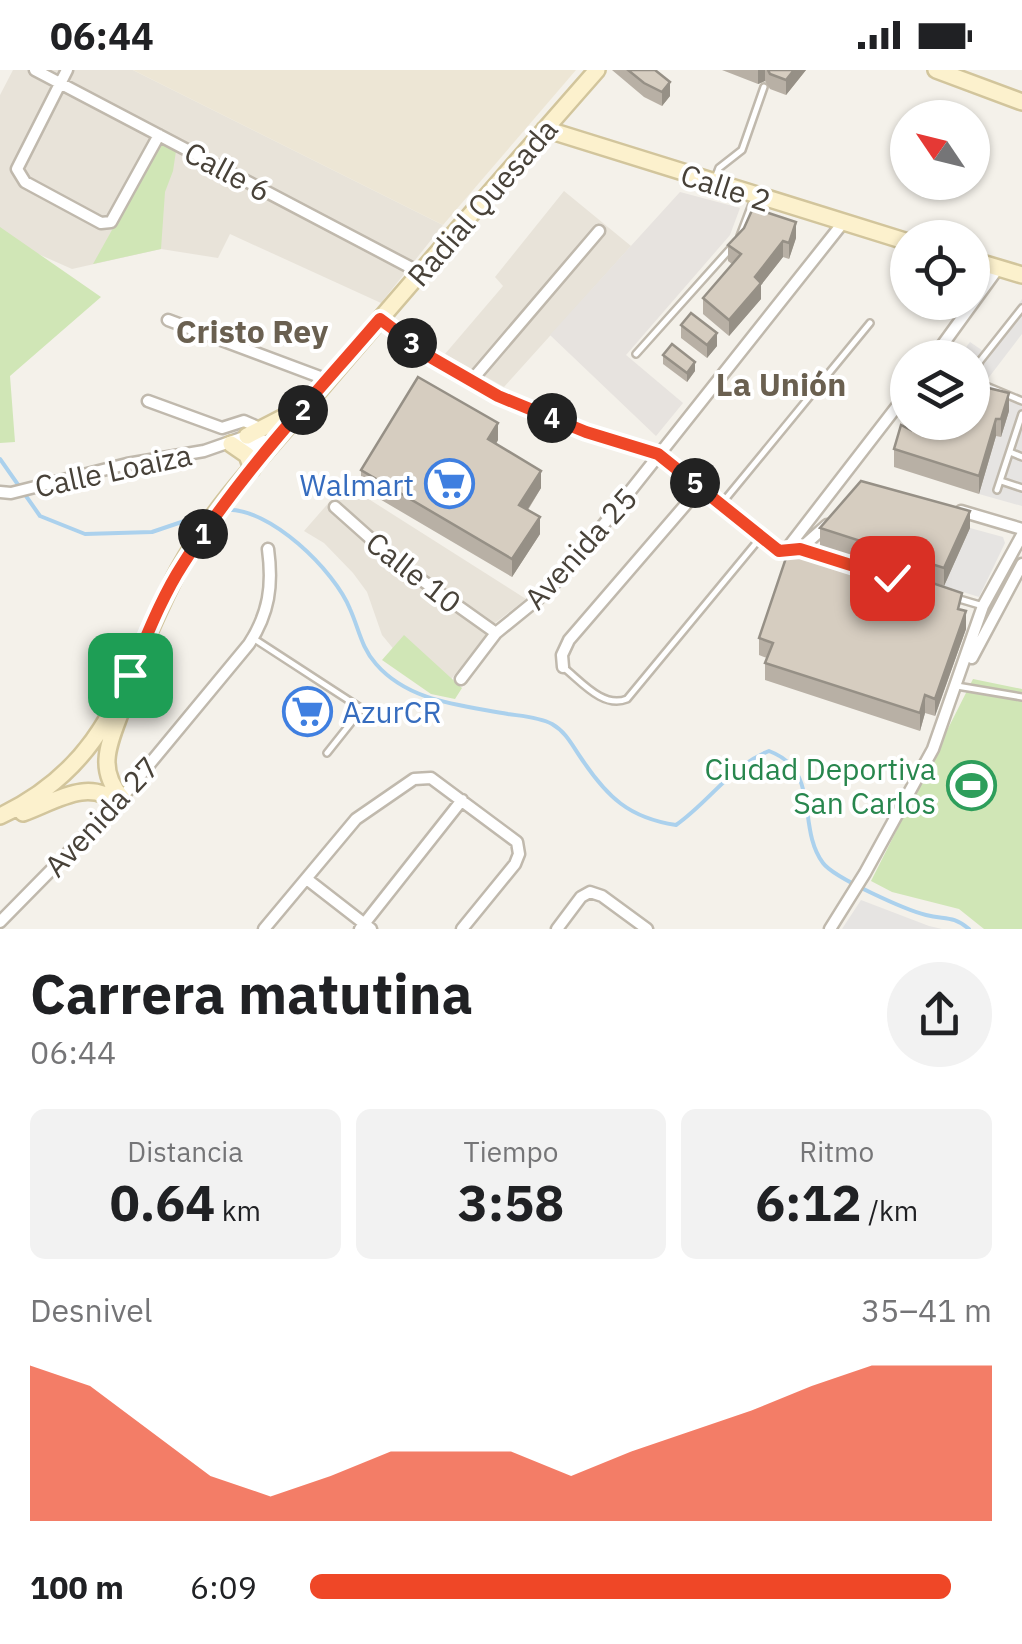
<!DOCTYPE html>
<html lang="es">
<head>
<meta charset="utf-8">
<style>
	body { margin:0; font-family:"IBM Plex Sans",sans-serif; background:#f2f2f2; color:#202124; height:100vh; display:flex; flex-direction:column; font-size:38px; white-space:nowrap }
	* { box-sizing:border-box; margin:0 }
	p { font-size:32px; color:#757577 }
	.icon { flex:none; width:55px; height:55px; fill:none; stroke:currentColor; stroke-width:2; stroke-linecap:round; stroke-linejoin:round }
	.map { position:relative; height:859px; overflow:hidden }
	.sheet { display:flex; flex-direction:column; background:#fff; flex:1 }
	.sheet>* { flex:none }
	.needle { width:65px; rotate:305deg }
	.buttons { position:absolute; left:890px; top:30px; display:grid; gap:20px }
	.buttons a { display:grid; place-items:center; width:100px; height:100px; border-radius:50%; background:#fff; box-shadow:0 2px 8px #0004; font-size:50px }
	.pin { position:absolute; display:grid; place-items:center; width:85px; height:85px; color:#fff; margin:-42px; border-radius:20px; box-shadow:0 5px 15px #0006 }
	.km { position:absolute; width:50px; height:50px; margin:-25px; border-radius:50%; background:#222; color:#fff; font-size:28px; line-height:50px; text-align:center }
	.round { display:grid; place-items:center; flex:none; width:105px; height:105px; border-radius:52px; background:#f2f2f2 }
	.overview { display:flex; align-items:center; justify-content:space-between; height:170px; padding:0 30px }
	h1 { font-size:55px; font-weight:700; line-height:75px }
	.stats { display:grid; grid-template-columns:repeat(3,1fr); gap:15px; height:170px; padding:10px 30px }
	.stats div { display:grid; align-content:center; border-radius:15px; background:#f2f2f2; text-align:center }
	.stats b { font-size:50px; font-weight:700 }
	.stats small { font-size:28px; font-weight:400 }
	.stats p { font-size:28px }
	.chart { height:280px; padding:20px 30px }
	.chart p { display:flex; justify-content:space-between }
	.chart svg { width:100%; height:180px; margin-top:10px; fill:#ef4727; opacity:.7 }
	ul { padding:0 30px; list-style:none; font-size:32px }
	li { display:grid; grid-template-columns:160px 120px 1fr; align-items:center; height:75px }
	li i { height:25px; border-radius:12px; background:#ef4727 }
	.status { display:flex; justify-content:space-between; align-items:center; height:70px; padding:0 50px; background:#fff; direction:ltr }
	.status svg { height:28px; fill:currentColor }
	.map>svg:first-child { display:block }
	.residential { fill:#e8e3d9 }
	.industrial { fill:#e7e3df }
	.education { fill:#ede6d5 }
	.green { fill:#d0e6b6 }
	.parking { fill:#e6e4e2 }
	.lines { fill:none; stroke-linecap:round; stroke-linejoin:round }
	.stream { stroke:#abd1ed; stroke-width:4 }
	.lane-casing { stroke:#c0b9ad; stroke-width:10 }
	.street-casing { stroke:#c0b9ad; stroke-width:15 }
	.secondary-casing { stroke:#d2c59c; stroke-width:20 }
	.lane { stroke:#fff; stroke-width:5 }
	.street { stroke:#fff; stroke-width:10 }
	.secondary { stroke:#fcf1cd; stroke-width:15 }
	.wall { fill:#b8b0a5 }
	.shaded-wall { fill:#969086 }
	.building { fill:#d6cdc0; stroke:#969086; stroke-width:2.5 }
	.route-casing { stroke:#fff; stroke-width:20 }
	.route { stroke:#ef4727; stroke-width:12 }
	.labels { text-anchor:middle; dominant-baseline:central; stroke-width:8; stroke-linejoin:round; paint-order:stroke }
	.street-label { font-size:30px; fill:#484239; stroke:#fff }
	.shop-label { font-size:30px; fill:#366cbe; stroke:#fff; text-anchor:end }
	.leisure-label { font-size:30px; fill:#27864d; stroke:#fff; text-anchor:end }
	.neighbourhood-label { font-size:32px; font-weight:bold; fill:#6a6050; stroke:#fff }
</style>
</head>
<body>
<div class="status"><b>06:44</b><svg viewBox="0 0 49 12"><path d="M0 12V9h3v3zM5 12V6h3v6zM10 12V3h3v9zM15 12V0h3v12zM26 1h20v11H26zM47 4h2v5h-2z"/></svg></div>
<div class="map">
<svg width="1022" height="859" viewBox="0 0 1022 859">
	<rect width="100%" height="100%" fill="#f4f1ea"/>
	<!-- residential -->
	<path class="residential" d="M13 0H133L443 155 381 233 230 164 218 188 161 179 72 199 0 167V25Z
		M564 121 631 176 504 317 445 284 503 216 495 207Z
		M345 414 526 529 495 553 449 612 396 582 382 565 367 522 353 503 324 473 304 461Z"/>
	<!-- industrial -->
	<path class="industrial" d="M680 122 740 138 730 165 626 285 683 333 656 366 550 265Z"/>
	<!-- education -->
	<path class="education" d="M133 0H576L443 155Z"/>
	<!-- green -->
	<path class="green" d="M161 72 176 81 173 101 165 122 161 179 93 194Z
		M0 157 101 227 10 306 15 372 0 373Z
		M404 565 462 618 455 629 431 624 382 590Z
		M973 609 1022 619V859H984L959 839 892 822 871 811Z"/>
	<!-- parking -->
	<path class="parking" d="M1022 229V264L983 315 1022 327V436L979 424 996 366H1001L973 331 972 288H958L970 272 986 283Z
		M970 458 1003 467 1005 473 979 527 944 516Z
		M861 830 929 856 942 859H842Z"/>
	<g class="lines">
		<!-- stream -->
		<path class="stream" d="M0 389 40 446 85 464 152 462 211 442
			M225 440C269 436 335 501 350 539 359 559 361 577 376 594 409 632 461 635 508 644 521 646 539 647 552 654 566 662 572 675 581 688 607 727 629 748 676 755 709 732 731 696 769 681 822 701 796 757 823 793 834 808 906 840 926 845 946 850 952 845 969 859"/>
		<defs>
			<path id="lane" d="M714 111 719 98 742 80 764 17
				M740 166 754 129
				M1022 238 980 291 974 304 979 313 1022 331
				M636 284 731 178
				M1010 382 1022 387
				M1001 411 1022 418
				M997 420 1022 344
				M723 432 870 253
				M860 498 912 514
				M956 528 983 536
				M253 568 359 637 358 644 327 683
				M563 597C581 611 603 639 627 629L761 467
				M957 616 1022 627"/>
			<path id="street" d="M35 0 421 203
				M67 0 17 99 25 112 101 153 111 152 159 65
				M381 249 431 288 498 325 586 362 658 383 779 481 800 479 827 455
				M168 250 328 310
				M933 288 999 197
				M471 311 599 161
				M148 331 222 358 244 351 262 359
				M232 374H250L265 383
				M0 422 11 423 127 394 204 381 247 366 273 373
				M335 437 399 494 496 563
				M961 441 1022 459
				M786 480 908 322
				M972 588 1022 494
				M563 597 562 585 569 570 700 418
				M461 609 496 563 544 524 566 502 842 154
				M308 810 371 859
				M0 852 119 731 249 574C269 543 273 516 268 479
				M264 859 356 749 414 709 431 708 517 772 519 784 515 794 462 859
				M360 859 462 730
				M557 859 581 827 590 822 602 826 647 859
				M830 859 865 803 933 679 983 536 1022 465"/>
			<path id="secondary" d="M936 0 1022 32
				M545 59 908 172
				M972 190 1022 205
				M247 366 294 342
				M231 374 247 385 252 399
				M120 644C108 676 97 700 122 728
				M23 743C54 732 89 707 117 733
				M0 746C113 693 125 602 178 501 215 433 273 375 323 316 413 210 505 105 597 0"/>
		</defs>
		<!-- lane casing -->
		<use href="#lane" class="lane-casing"/>
		<!-- street casing -->
		<use href="#street" class="street-casing"/>
		<!-- secondary casing -->
		<use href="#secondary" class="secondary-casing"/>
		<!-- lane -->
		<use href="#lane" class="lane"/>
		<!-- street -->
		<use href="#street" class="street"/>
		<!-- secondary -->
		<use href="#secondary" class="secondary"/>
	</g>
	<!-- wall -->
	<path class="wall" d="M612 0H655L670 26 662 36 644 27Z
		M722 0H806L786 25 770 19 765 11 758 14Z
		M796 168 789 189 783 187 761 215V229L729 266 703 244V228L732 194 728 191V175Z
		M681 255 717 276 707 288 681 268Z
		M663 285 695 301 687 312 663 294Z
		M1009 341 1001 367 996 366 979 424 894 397V379L911 360Z
		M498 370 496 374 541 418 528 440 540 464 512 507 361 418V400Z
		M820 458H970L944 516 820 476Z
		M865 505 962 540 966 559 935 646 925 643 920 661 765 610V593L767 588 759 585V568Z"/>
	<!-- shaded-wall -->
	<path class="shaded-wall" d="M758 0H765V11L758 14Z
		M794 0H806L786 25V10Z
		M670 12V26L662 36V22Z
		M796 152V168L789 189V173Z
		M783 171V187L761 215V229L729 266V250L755 207Z
		M717 263V276L707 288V275Z
		M695 292V301L687 312V303Z
		M1009 323V341L1001 367V349Z
		M996 349V366L979 424V406Z
		M498 353V370L488 387V369Z
		M541 401V418L519 453V435Z
		M970 441V458L944 516V498Z
		M540 447V464L512 507V489Z
		M966 541V559L935 646V629Z
		M925 625V643L920 661V643Z"/>
	<!-- building -->
	<path class="building" d="M628 0H655L670 12 662 22 644 13Z
		M768 0H794L786 10 770 4Z
		M753 138 796 152 789 173 783 171 755 207 761 213 729 250 703 228 741 184 728 175 744 158Z
		M691 243 717 263 707 275 681 255Z
		M672 274 695 292 687 303 663 285Z
		M418 307 498 353 488 369 541 401 519 435 540 447 512 489 361 400Z
		M972 314 1009 323 1001 349H996L979 406 894 379 901 355 911 360 914 352H972Z
		M861 411 970 441 944 498 820 458Z
		M791 473 865 496 863 504 891 513 893 509 905 514 909 505 962 523 958 539 966 541 935 629 925 625 920 643 765 593 773 573 759 568Z"/>
	<g class="lines">
		<defs>
			<path id="route" d="M130 605C146 568 161 528 183 494 239 405 312 328 380 249L432 288 498 326 586 362 658 384 779 481 800 479 892 508"/>
		</defs>
		<!-- route casing -->
		<use href="#route" class="route-casing"/>
		<!-- route -->
		<use href="#route" class="route"/>
	</g>
	<!-- icons -->
	<defs>
		<symbol id="supermarket-ring" viewBox="-11 -11 22 22"><circle r="9.5" fill="#fff" stroke="#3f7fe0" stroke-width="1.5"/><path d="M-6-5.5h2.5l.6 2H6L4.5 2H-2.5L-4.4-4H-6ZM-1.5 3.2a1.3 1.3 0 1 0 .1 0ZM3 3.2a1.3 1.3 0 1 0 .1 0Z" fill="#3f7fe0"/></symbol>
		<symbol id="stadium-ring" viewBox="-11 -11 22 22"><circle r="9.5" fill="#fff" stroke="#2e9e5b" stroke-width="1.5"/><path d="M0-5a6.5 5 0 1 0 0 10a6.5 5 0 1 0 0-10ZM-3.5-1.8h7v3.6h-7Z" fill="#2e9e5b"/></symbol>
	</defs>
	<g fill-rule="evenodd">
		<use href="#supermarket-ring" x="422" y="386" width="55" height="55"/>
		<use href="#supermarket-ring" x="280" y="614" width="55" height="55"/>
		<use href="#stadium-ring" x="944" y="688" width="55" height="55"/>
	</g>
	<g class="labels">
		<!-- street labels -->
		<g class="street-label">
			<text transform="translate(228 101) rotate(28)">Calle 6</text>
			<text transform="translate(726 117) rotate(18)">Calle 2</text>
			<text transform="translate(482 132) rotate(-49)">Radial Quesada</text>
			<text transform="translate(113 400) rotate(-12)">Calle Loaiza</text>
			<text transform="translate(580 478) rotate(-48)">Avenida 25</text>
			<text transform="translate(414 502) rotate(38)">Calle 10</text>
			<text transform="translate(101 746) rotate(-47)">Avenida 27</text>
		</g>
		<!-- shop labels -->
		<g class="shop-label">
			<text x="414" y="414">Walmart</text>
			<text x="342" y="641" text-anchor="start">AzurCR</text>
		</g>
		<!-- leisure labels -->
		<g class="leisure-label">
			<text x="936" y="698">Ciudad Deportiva<tspan x="936" dy="34">San Carlos</tspan></text>
		</g>
		<!-- neighbourhood labels -->
		<g class="neighbourhood-label">
			<text x="252" y="261">Cristo Rey</text>
			<text x="781" y="314">La Unión</text>
		</g>
	</g>
</svg>
<div class="buttons">
<a><svg class="needle" viewBox="-14 -14 28 28"><path d="M0-13l5 13h-10z" fill="#e53935"/><path d="M0 13l5-13h-10z" fill="#757577"/></svg></a>
<a><svg class="icon" aria-label="locate" viewBox="0 0 24 24"><circle cx="12" cy="12" r="6"/><path d="M12 2v4M12 18v4M2 12h4M18 12h4"/></svg></a>
<a><svg class="icon" aria-label="layers" viewBox="0 0 24 24"><path d="M12 4l9 5-9 5-9-5zM3 14l9 5 9-5"/></svg></a>
</div>
<div class="pin" style="left:130px;top:605px;background:#1e9e55"><svg class="icon" aria-label="arrive" viewBox="0 0 24 24"><path d="M6 21V4h12l-3 4 3 4H6"/></svg></div>
<div class="pin" style="left:892px;top:508px;background:#d93025"><svg class="icon" aria-label="check" viewBox="0 0 24 24"><path d="M5 12l5 5 9-10"/></svg></div>
<b class="km" style="left:203px;top:464px">1</b>
<b class="km" style="left:303px;top:340px">2</b>
<b class="km" style="left:412px;top:273px">3</b>
<b class="km" style="left:552px;top:348px">4</b>
<b class="km" style="left:695px;top:413px">5</b>
</div>
<section class="sheet">
<div class="overview"><div><h1>Carrera matutina</h1><p>06:44</p></div><a class="round"><svg class="icon" aria-label="share" viewBox="0 0 24 24"><path d="M12 15V3M7 8l5-5 5 5M5 13v7h14v-7"/></svg></a></div>
<div class="stats">
<div><p>Distancia</p><b>0.64<small> km</small></b></div>
<div><p>Tiempo</p><b>3:58</b></div>
<div><p>Ritmo</p><b>6:12<small> /km</small></b></div>
</div>
<div class="chart"><p><span>Desnivel</span>35–41 m</p>
<svg viewBox="0 0 160 44" preserveAspectRatio="none"><path d="M0 44V6L10 11L20 22L30 33L40 38L50 33L60 27L70 27L80 27L90 33L100 27L110 22L120 17L130 11L140 6L150 6L160 6V44z"/></svg>
</div>
<ul>
<li><b>100 m</b>6:09<i style="width:94%"></i></li>
</ul>
</section>
</body>
</html>
